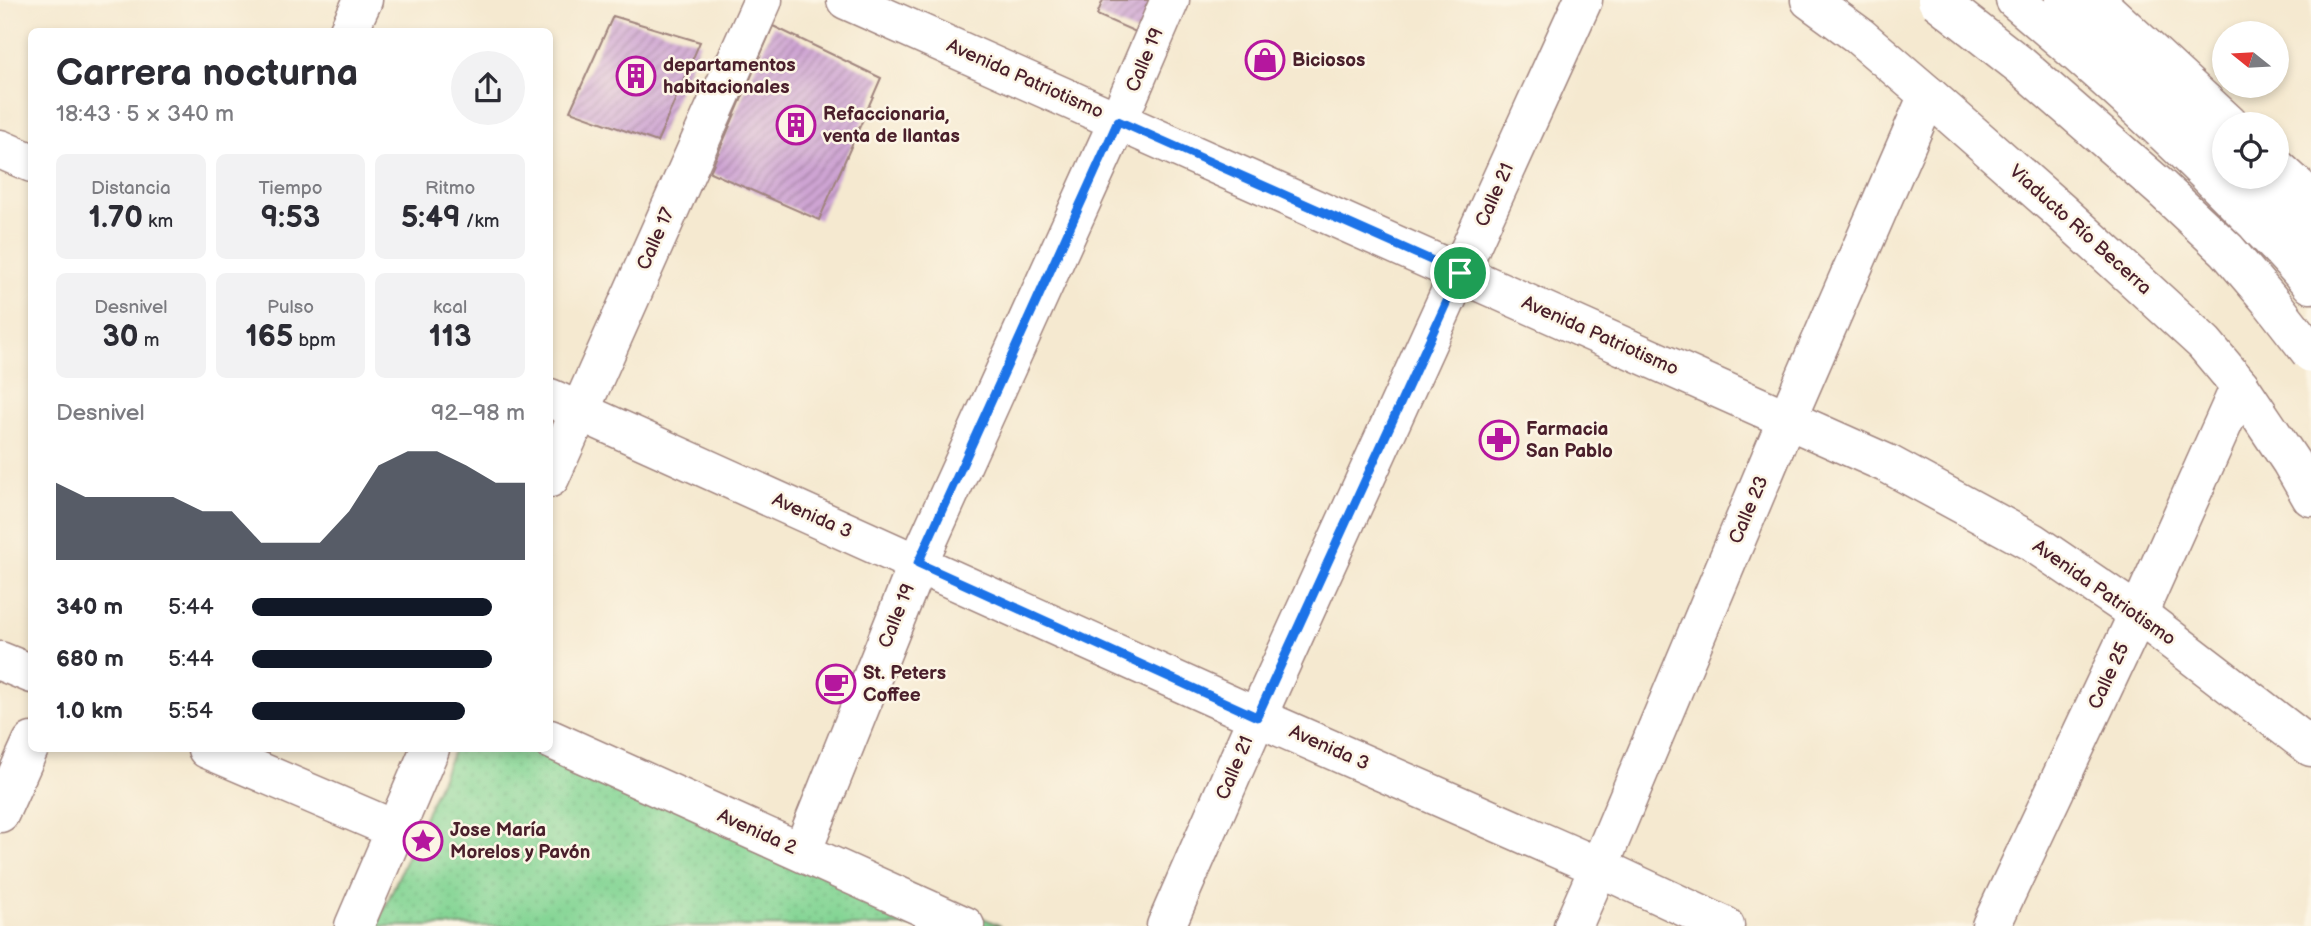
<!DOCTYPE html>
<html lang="es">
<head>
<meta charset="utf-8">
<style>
	body { margin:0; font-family:"Balsamiq Sans",sans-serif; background:#f2f2f3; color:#2b2b33; height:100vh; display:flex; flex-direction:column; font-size:26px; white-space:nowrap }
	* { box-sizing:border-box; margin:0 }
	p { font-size:23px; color:#7c7c81 }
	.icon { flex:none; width:38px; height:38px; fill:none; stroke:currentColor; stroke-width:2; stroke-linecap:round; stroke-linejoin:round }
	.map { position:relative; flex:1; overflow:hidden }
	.panel { position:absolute; left:28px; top:28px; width:525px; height:724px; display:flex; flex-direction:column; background:#fff; border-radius:10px; box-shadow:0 4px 10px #0003 }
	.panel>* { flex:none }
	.needle { width:46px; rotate:288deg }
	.fabs { position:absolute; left:2212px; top:21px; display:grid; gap:14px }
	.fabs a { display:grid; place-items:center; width:77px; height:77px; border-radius:50%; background:#fff; box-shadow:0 4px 10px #0003; font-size:35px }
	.pin { position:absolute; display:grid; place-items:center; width:60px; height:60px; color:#fff; margin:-30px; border:4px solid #fff; border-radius:50%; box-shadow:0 2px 7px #0007 }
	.round { display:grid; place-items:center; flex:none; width:74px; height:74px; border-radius:37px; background:#f2f2f3 }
	.overview { display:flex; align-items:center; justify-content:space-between; height:119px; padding:0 28px }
	h1 { font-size:38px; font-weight:700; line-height:52px }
	.figures { display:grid; grid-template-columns:repeat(3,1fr); gap:10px; height:119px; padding:7px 28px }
	.figures div { display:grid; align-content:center; border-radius:10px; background:#f2f2f3; text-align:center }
	.figures b { font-size:30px; font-weight:700 }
	.figures small { font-size:19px; font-weight:400 }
	.figures p { font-size:19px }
	.chart { height:196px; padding:14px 28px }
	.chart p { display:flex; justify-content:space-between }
	.chart svg { width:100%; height:126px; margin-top:7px; fill:#111827; opacity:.7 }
	ul { padding:0 28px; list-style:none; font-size:23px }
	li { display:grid; grid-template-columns:112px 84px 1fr; align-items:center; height:52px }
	li i { height:18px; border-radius:9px; background:#111827 }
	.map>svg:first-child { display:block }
	.park { fill:url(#park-dots); stroke:#687a60; stroke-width:2 }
	.building { fill:url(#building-hatch) }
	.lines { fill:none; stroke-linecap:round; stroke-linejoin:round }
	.minor-casing { stroke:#a0847e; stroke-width:41 }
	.tertiary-casing { stroke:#a0847e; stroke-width:41 }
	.secondary-casing { stroke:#a0847e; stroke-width:41 }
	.primary-casing { stroke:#a0847e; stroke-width:41 }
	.motorway-casing { stroke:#a0847e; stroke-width:41 }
	.minor { stroke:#fff; stroke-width:38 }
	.tertiary { stroke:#fff; stroke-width:38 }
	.secondary { stroke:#fff; stroke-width:38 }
	.primary { stroke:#fff; stroke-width:38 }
	.motorway { stroke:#fff; stroke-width:38 }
	.motorway-bridge-casing { stroke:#a0847e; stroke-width:41; stroke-linecap:butt }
	.motorway-bridge { stroke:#fff; stroke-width:38 }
	.route-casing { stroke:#fff; stroke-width:14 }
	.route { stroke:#1a73e8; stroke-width:9 }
	.labels { text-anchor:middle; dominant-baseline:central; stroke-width:5; stroke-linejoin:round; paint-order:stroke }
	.street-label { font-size:19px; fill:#4a1f2b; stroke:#fcf5e5 }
	.poi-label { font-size:19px; font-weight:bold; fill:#4a1f2b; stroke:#fcf5e5; text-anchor:start }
</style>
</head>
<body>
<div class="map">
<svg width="2311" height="926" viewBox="0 0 2311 926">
	<defs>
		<pattern id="park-dots" width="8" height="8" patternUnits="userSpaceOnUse" patternTransform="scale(1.75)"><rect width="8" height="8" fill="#85d595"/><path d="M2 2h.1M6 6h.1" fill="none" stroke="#74b681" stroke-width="1.8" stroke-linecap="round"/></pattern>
		<pattern id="building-hatch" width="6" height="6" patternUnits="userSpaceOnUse" patternTransform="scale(1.75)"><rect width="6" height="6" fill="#cea4d3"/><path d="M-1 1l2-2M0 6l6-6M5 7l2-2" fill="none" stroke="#a985ab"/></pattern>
	</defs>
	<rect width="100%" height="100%" fill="#fcf5e5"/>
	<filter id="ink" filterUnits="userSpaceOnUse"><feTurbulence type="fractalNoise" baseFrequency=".0143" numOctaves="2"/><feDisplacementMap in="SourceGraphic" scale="14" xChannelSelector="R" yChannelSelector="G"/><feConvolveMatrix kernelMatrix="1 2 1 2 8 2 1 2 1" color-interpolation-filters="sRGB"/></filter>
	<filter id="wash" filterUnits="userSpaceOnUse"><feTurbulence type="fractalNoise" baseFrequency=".00686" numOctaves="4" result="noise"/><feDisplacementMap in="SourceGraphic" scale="28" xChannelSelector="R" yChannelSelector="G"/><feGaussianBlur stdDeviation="1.57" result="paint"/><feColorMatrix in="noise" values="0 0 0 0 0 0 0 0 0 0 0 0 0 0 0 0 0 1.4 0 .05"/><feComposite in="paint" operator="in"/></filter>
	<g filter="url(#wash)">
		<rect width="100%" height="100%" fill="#f5e9d0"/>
		<!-- park -->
		<path class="park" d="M550 725 1001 926H377L454 749H550Z"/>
		<g id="blocks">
			<!-- building -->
			<path class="building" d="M1103 0H1160L1145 36 1097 15Z
				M613 16 700 42 657 142 570 111Z
				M773 26 881 78 819 220 710 172Z"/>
		</g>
	</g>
	<g filter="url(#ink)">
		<use href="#blocks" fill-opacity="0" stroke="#a0847e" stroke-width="2"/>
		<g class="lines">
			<defs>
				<path id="minor" d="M348 32 363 0
					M0 149 32 163
					M550 398 1257 717 1599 867 1725 926
					M0 661 32 674
					M550 739 965 926
					M207 749 396 830
					M0 813 32 742
					M802 852 918 563 1118 121 1170 0
					M1166 926 1257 717 1583 0
					M1573 926 1599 867 1787 419 1928 95
					M1991 926 2138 614 2240 386"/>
				<path id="tertiary" d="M550 478 763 0
					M354 926 430 749"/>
				<path id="secondary" d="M1810 0 1858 35 1928 95 2060 211 2204 343 2240 386 2291 462 2311 497
					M2095 0 2229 124
					M2277 168 2311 199"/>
				<path id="primary" d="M846 0 1888 464 2032 542 2138 614 2311 747"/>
				<path id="motorway" d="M2015 0C2090 63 2162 128 2231 198 2258 226 2286 253 2311 284
					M2065 0 2224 148
					M2254 177 2311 235"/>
			</defs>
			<!-- minor casing -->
			<use href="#minor" class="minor-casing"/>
			<!-- tertiary casing -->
			<use href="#tertiary" class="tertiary-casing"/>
			<!-- secondary casing -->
			<use href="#secondary" class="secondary-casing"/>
			<!-- primary casing -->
			<use href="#primary" class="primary-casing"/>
			<!-- motorway casing -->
			<use href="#motorway" class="motorway-casing"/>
			<!-- minor -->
			<use href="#minor" class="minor"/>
			<!-- tertiary -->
			<use href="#tertiary" class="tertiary"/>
			<!-- secondary -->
			<use href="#secondary" class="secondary"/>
			<!-- primary -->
			<use href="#primary" class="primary"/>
			<!-- motorway -->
			<use href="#motorway" class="motorway"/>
			<defs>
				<path id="motorway-bridge" d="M1937 0 2020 65 2161 188 2227 250 2272 303 2311 353"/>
			</defs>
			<!-- motorway-bridge casing -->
			<use href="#motorway-bridge" class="motorway-bridge-casing"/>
			<!-- motorway-bridge -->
			<use href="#motorway-bridge" class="motorway-bridge"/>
		</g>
	</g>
	<g class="lines" filter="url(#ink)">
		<defs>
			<path id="route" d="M1118 121 1460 273 1257 717 918 563Z"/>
		</defs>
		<!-- route casing -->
		<use href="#route" class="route-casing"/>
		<!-- route -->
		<use href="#route" class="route"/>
	</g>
	<!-- icons -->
	<defs>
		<symbol id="shop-ring" viewBox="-11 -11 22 22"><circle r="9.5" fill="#fcf5e5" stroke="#b5179e" stroke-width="1.5"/><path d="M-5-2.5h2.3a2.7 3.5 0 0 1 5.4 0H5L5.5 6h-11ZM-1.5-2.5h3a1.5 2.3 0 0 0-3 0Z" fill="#b5179e"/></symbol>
		<symbol id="building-ring" viewBox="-11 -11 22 22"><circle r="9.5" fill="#fcf5e5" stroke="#b5179e" stroke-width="1.5"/><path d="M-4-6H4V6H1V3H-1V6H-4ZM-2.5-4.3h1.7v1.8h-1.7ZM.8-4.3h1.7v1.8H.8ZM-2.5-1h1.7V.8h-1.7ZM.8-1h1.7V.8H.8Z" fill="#b5179e"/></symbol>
		<symbol id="pharmacy-ring" viewBox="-11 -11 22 22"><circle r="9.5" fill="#fcf5e5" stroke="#b5179e" stroke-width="1.5"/><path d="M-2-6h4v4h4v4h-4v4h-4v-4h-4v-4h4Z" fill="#b5179e"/></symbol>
		<symbol id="cafe-ring" viewBox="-11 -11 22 22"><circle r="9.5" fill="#fcf5e5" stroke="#b5179e" stroke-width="1.5"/><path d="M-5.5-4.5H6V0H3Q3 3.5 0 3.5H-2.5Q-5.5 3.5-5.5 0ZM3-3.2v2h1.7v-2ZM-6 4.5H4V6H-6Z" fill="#b5179e"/></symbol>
		<symbol id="sight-ring" viewBox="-11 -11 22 22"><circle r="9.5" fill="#fcf5e5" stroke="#b5179e" stroke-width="1.5"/><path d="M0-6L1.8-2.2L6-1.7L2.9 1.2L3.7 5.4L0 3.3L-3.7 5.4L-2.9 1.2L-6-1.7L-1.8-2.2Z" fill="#b5179e"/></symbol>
	</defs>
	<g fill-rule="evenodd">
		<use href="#shop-ring" x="1243" y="38" width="44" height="44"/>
		<use href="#building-ring" x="614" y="54" width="44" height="44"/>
		<use href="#building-ring" x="774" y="103" width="44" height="44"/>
		<use href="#pharmacy-ring" x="1477" y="418" width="44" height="44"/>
		<use href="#cafe-ring" x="814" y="662" width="44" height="44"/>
		<use href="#sight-ring" x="401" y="819" width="44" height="44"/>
	</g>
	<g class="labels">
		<!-- street labels -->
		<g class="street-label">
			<text transform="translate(1145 60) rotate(-67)">Calle 19</text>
			<text transform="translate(1025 79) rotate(24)">Avenida Patriotismo</text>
			<text transform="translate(1495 195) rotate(-66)">Calle 21</text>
			<text transform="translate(2080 230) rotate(42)">Viaducto Río Becerra</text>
			<text transform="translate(656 239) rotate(-66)">Calle 17</text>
			<text transform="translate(1600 336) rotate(24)">Avenida Patriotismo</text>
			<text transform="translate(1749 510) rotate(-67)">Calle 23</text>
			<text transform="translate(812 516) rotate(24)">Avenida 3</text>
			<text transform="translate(2104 593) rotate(35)">Avenida Patriotismo</text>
			<text transform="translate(897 616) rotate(-68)">Calle 19</text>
			<text transform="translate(2109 676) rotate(-65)">Calle 25</text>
			<text transform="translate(1329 748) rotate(24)">Avenida 3</text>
			<text transform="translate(1235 768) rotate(-67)">Calle 21</text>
			<text transform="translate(757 832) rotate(24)">Avenida 2</text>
		</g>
		<!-- poi labels -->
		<g class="poi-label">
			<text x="1292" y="60">Biciosos</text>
			<text x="663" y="65">departamentos<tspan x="663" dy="22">habitacionales</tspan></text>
			<text x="823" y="114">Refaccionaria,<tspan x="823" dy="22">venta de llantas</tspan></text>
			<text x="1526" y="429">Farmacia<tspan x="1526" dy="22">San Pablo</tspan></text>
			<text x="863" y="673">St. Peters<tspan x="863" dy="22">Coffee</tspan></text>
			<text x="450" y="830">Jose María<tspan x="450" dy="22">Morelos y Pavón</tspan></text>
		</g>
	</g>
</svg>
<div class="fabs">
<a><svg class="needle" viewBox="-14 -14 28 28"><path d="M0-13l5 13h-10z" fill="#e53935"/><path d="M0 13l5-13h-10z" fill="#7c7c81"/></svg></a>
<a><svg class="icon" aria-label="locate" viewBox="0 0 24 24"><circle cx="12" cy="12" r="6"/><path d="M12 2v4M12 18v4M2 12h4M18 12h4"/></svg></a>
</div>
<div class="pin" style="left:1460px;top:273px;background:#1e9e55"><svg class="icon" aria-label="arrive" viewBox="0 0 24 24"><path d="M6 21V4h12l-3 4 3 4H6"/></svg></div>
<section class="panel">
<div class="overview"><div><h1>Carrera nocturna</h1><p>18:43 · 5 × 340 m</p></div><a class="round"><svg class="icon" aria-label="share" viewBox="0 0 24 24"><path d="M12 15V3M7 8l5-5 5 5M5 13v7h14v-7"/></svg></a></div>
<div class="figures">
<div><p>Distancia</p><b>1.70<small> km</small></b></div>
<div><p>Tiempo</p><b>9:53</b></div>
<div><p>Ritmo</p><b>5:49<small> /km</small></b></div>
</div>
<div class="figures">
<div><p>Desnivel</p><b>30<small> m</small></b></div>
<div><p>Pulso</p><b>165<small> bpm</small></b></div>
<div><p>kcal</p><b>113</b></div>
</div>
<div class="chart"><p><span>Desnivel</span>92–98 m</p>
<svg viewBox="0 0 160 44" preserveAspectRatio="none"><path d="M0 44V17L10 22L20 22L30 22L40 22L50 27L60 27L70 38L80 38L90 38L100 27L110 11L120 6L130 6L140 11L150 17L160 17V44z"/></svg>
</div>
<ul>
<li><b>340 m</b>5:44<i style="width:88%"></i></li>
<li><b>680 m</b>5:44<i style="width:88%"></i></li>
<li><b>1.0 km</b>5:54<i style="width:78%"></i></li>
</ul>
</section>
</div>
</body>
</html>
